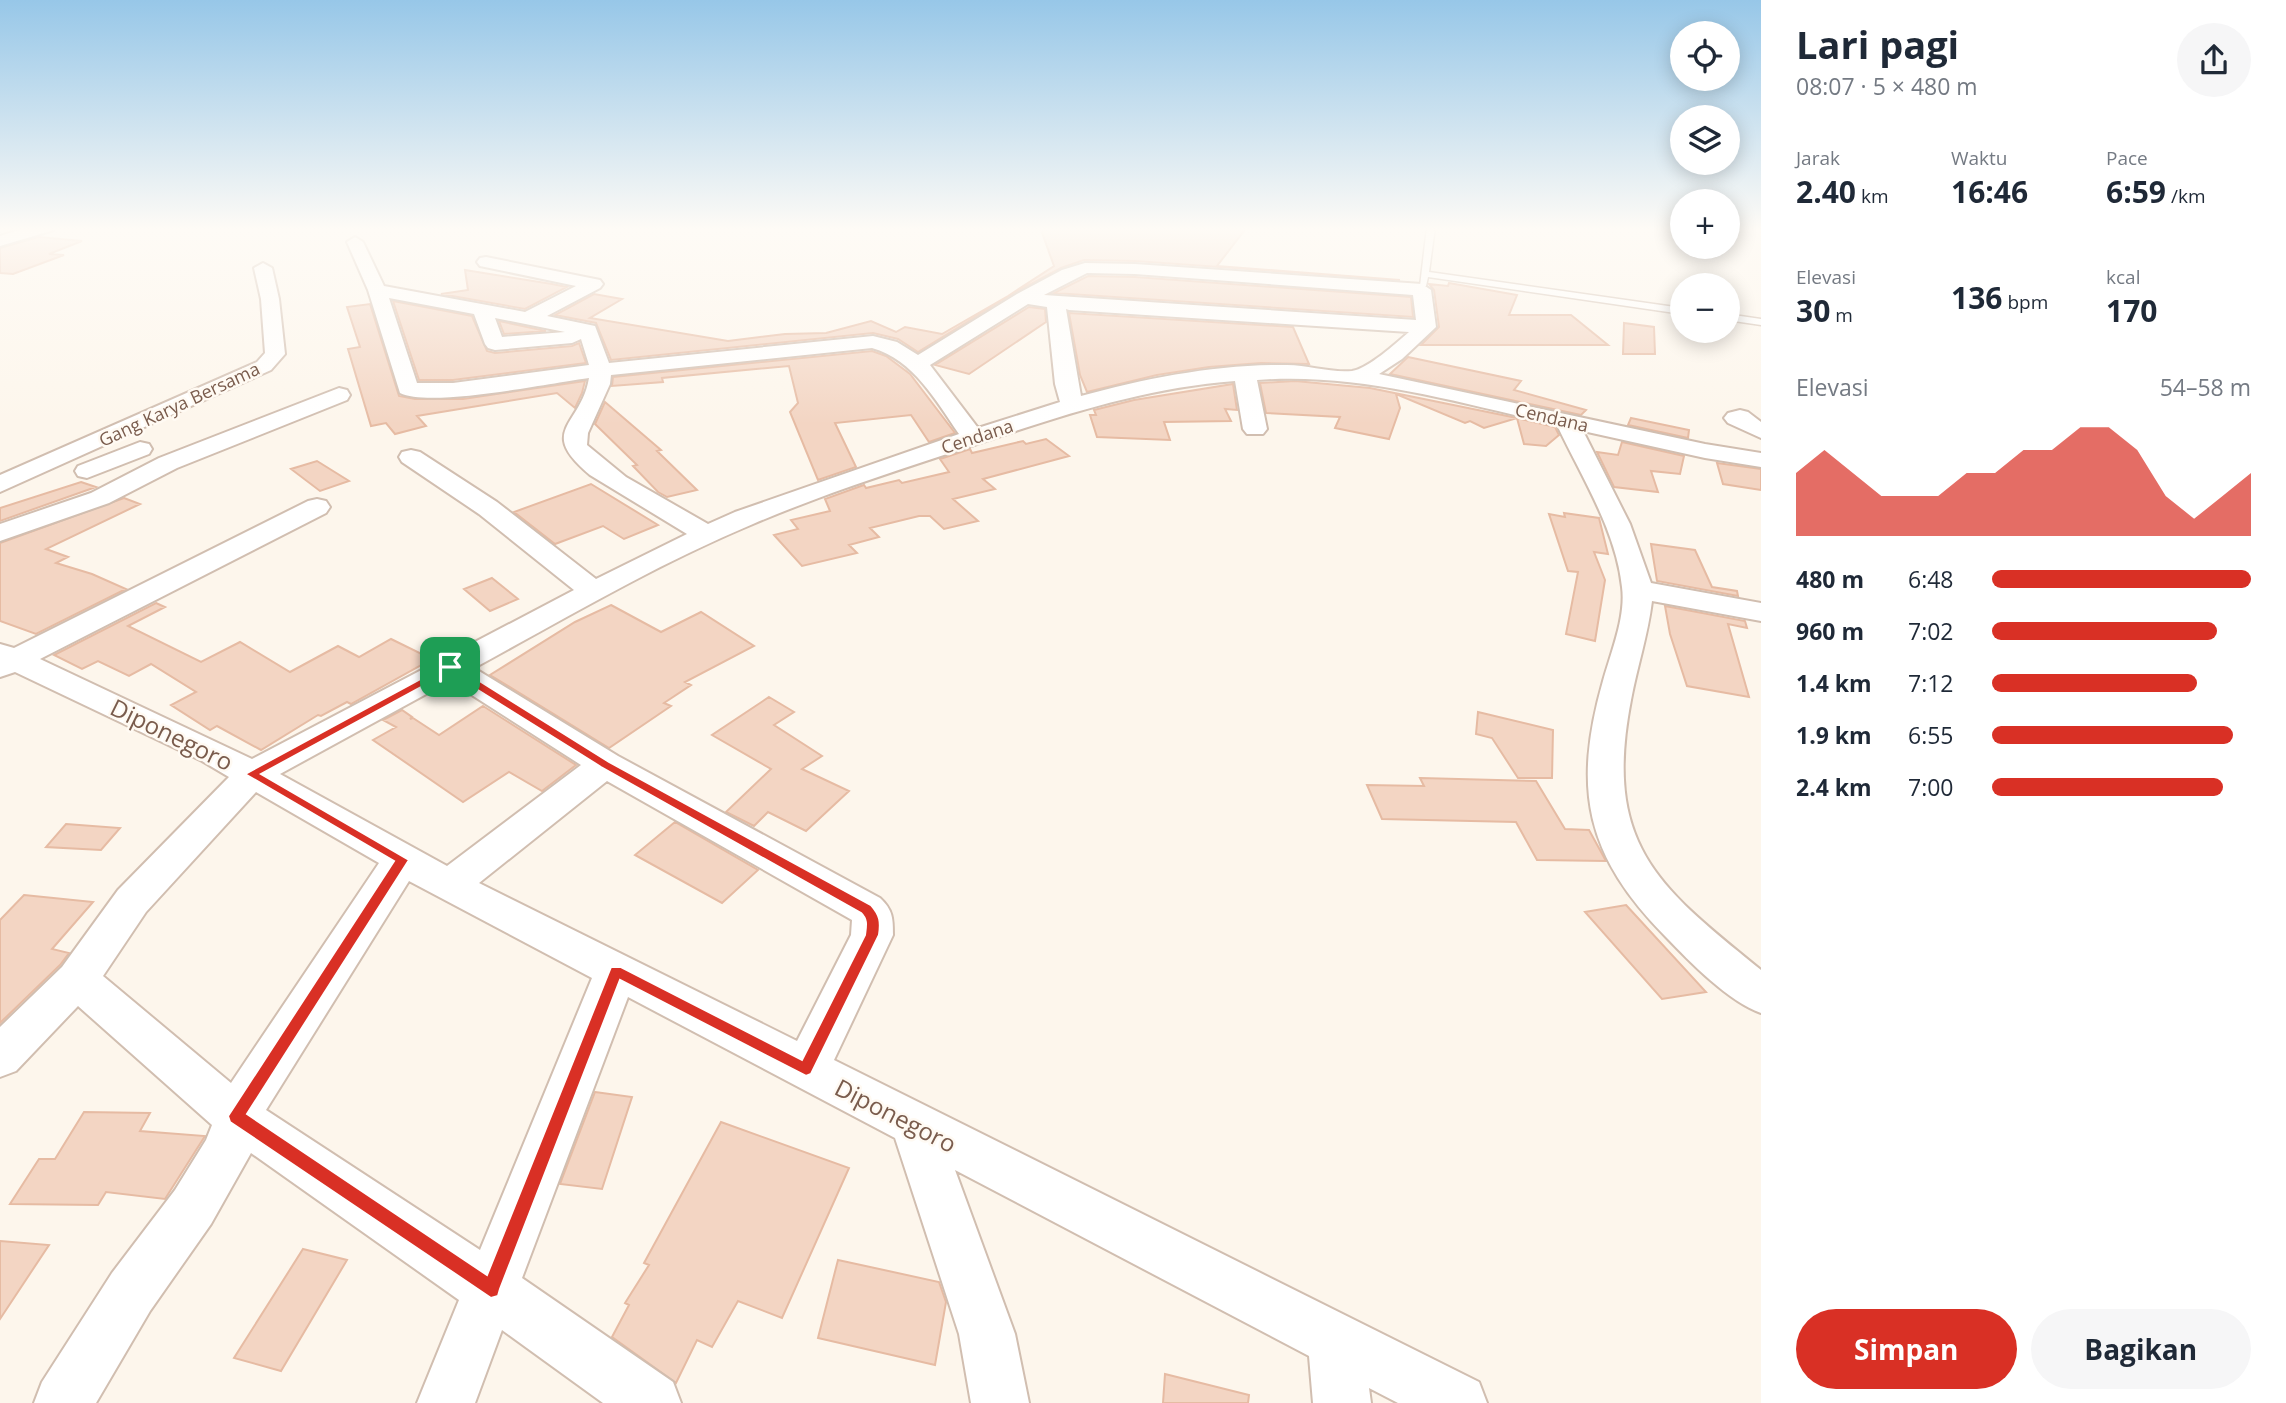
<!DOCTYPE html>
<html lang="id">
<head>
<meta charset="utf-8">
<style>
	body { margin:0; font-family:"Open Sans",sans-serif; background:#f6f6f7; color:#1f2937; height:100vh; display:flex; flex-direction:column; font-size:26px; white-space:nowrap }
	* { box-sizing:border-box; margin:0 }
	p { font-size:23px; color:#747a83 }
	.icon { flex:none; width:38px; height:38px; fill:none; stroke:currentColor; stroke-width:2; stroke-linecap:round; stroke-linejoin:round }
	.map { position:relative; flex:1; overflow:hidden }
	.drawer { display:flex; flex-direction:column; background:#fff; width:525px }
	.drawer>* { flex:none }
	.fabs { position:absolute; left:1670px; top:21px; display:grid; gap:14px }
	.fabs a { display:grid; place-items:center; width:70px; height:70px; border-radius:50%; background:#fff; box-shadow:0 4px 18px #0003; font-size:35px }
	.pin { position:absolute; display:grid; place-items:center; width:60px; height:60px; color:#fff; margin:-30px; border-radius:14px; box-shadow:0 4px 10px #0006 }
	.round { display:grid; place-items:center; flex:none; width:74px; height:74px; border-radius:37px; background:#f6f6f7 }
	.summary { display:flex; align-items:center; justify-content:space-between; height:119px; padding:0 35px }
	h1 { font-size:38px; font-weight:700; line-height:52px }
	.figures { display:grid; grid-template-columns:repeat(3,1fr); gap:10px; height:119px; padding:7px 35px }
	.figures div { display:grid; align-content:center }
	.figures b { font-size:30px; font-weight:700 }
	.figures small { font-size:19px; font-weight:400 }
	.figures p { font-size:19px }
	.chart { height:196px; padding:14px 35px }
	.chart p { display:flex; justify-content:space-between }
	.chart svg { width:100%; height:126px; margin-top:7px; fill:#d93025; opacity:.7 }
	.primary-button { display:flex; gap:14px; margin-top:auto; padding:14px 35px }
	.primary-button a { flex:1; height:80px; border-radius:42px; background:#d93025; color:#fff; font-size:28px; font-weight:700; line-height:80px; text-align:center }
	.primary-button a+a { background:#f6f6f7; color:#1f2937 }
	ul { padding:0 35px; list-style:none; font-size:23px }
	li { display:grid; grid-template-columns:112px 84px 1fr; align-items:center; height:52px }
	li i { height:18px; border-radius:9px; background:#d93025 }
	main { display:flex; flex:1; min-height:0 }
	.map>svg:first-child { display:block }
	.building { fill:#f3d5c3; stroke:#e6bba3; stroke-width:2 }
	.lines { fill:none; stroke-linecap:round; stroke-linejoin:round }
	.service-casing { stroke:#d1beb0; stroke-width:3 }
	.minor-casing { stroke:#d1beb0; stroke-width:4 }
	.service { fill:#fff; fill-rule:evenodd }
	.minor { fill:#fff; fill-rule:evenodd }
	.route { fill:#d93025; stroke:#fff; stroke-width:2; fill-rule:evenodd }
	.labels { text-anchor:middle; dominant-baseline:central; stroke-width:5; stroke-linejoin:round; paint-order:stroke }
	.far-street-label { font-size:18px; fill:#7a5c4d; stroke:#fffaf3 }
	.near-street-label { font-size:24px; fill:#7a5c4d; stroke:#fffaf3 }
</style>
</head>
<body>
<main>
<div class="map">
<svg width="1761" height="1403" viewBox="0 0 1761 1403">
	<rect width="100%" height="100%" fill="#fdf6ec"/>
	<!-- building -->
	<path class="building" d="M1040 227H1247L1217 266 1400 280 1135 261 1084 260 1061 268 1016 292 918 352 898 339 873 333 611 360 596 323 555 315 594 294 622 299 590 318 728 341 785 334 826 333 871 321 896 332 905 327 942 334 1008 296 1054 266Z
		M39 237 82 241 49 254 64 255 13 274 0 273V248Z
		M465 270 552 284 567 287 525 309 441 294 468 290Z
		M1088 276 1135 277 1411 297 1413 317 1054 293Z
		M1449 283 1517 295 1509 315H1571L1608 345H1421L1439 327 1434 290 1429 284 1448 286Z
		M393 301 472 316 487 351 495 353 572 346 579 343 586 363 453 380H419Z
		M370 304 399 396 415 399H463L585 381 582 393 575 408 557 393 417 416 426 426 395 434 386 423 371 426 348 349 360 347 347 307Z
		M1029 307 1045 309 1046 322 969 374 935 365Z
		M1069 313 1293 327 1309 364 1261 363 1209 367 1157 375 1087 392 1080 375Z
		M499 321 546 331 504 334Z
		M1624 323 1654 327 1655 354H1623Z
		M872 351 886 356 910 374 955 433 929 442 911 415 835 423 856 467 818 480 790 412 798 403 789 366 662 378 663 382 612 386 613 377Z
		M1408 357 1521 381 1514 390 1586 410 1581 415 1390 374Z
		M1295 381 1370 388 1517 418 1484 428 1470 421 1465 423 1396 394 1400 408 1389 439 1335 428 1340 417 1266 413 1260 383Z
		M1233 384 1237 410 1225 409 1231 421 1164 422 1170 440 1097 437 1090 415H1096L1094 410 1134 400Z
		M605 402 661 450 657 451 697 490 667 497 658 492 633 466 637 465 595 424Z
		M1517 418 1555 427 1559 435 1546 446 1524 444Z
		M1631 418 1689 430 1688 438 1628 425Z
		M1046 439 1069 456 983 479 995 489 953 499 978 521 944 529 930 516H919L870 528 879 537 849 545 857 553 802 566 774 535 798 529 791 520 830 511 825 499 861 486 864 485 866 488 899 480 902 483 949 472 940 459 970 449 972 453 1023 441 1026 444Z
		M1622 442 1684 456 1680 474 1651 471 1658 492 1614 487 1597 452 1618 455Z
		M317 461 349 481 320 491 291 469Z
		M1717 463 1761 469V490L1723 484Z
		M81 482 96 487 0 521V508Z
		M591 484 658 525 624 539 603 526 555 544 514 512Z
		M124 498 140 504 46 549 68 557 56 563 92 574 126 589 36 634 0 621V543Z
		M1564 513 1599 518 1608 554 1594 552 1605 580 1595 641 1566 634 1578 572 1568 571 1549 514 1565 517Z
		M1651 544 1695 550 1712 587 1737 591 1738 596 1657 581Z
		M492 578 518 599 490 611 464 589Z
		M156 603 165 607 128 626 201 662 240 642 290 672 338 646 359 657 391 639 432 659 351 704 347 702 321 716 318 715 261 750 217 726 210 730 171 705 196 692 151 664 129 676 98 661 82 669 54 655Z
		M611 605 661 632 701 612 754 646 685 682 691 685 664 703 671 706 609 748 490 675 575 622Z
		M1665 606 1745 621 1747 628 1728 624 1749 697 1687 686 1670 634Z
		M769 697 794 712 774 725 822 756 802 769 849 791 806 831 768 812 754 826 726 812 771 769 712 735Z
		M483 706 576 765 542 791 509 772 463 802 373 740 396 727 383 720 402 710 412 717 410 719 413 718 439 735Z
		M1478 712 1553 730 1552 778H1518L1492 738 1476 734Z
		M1420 778 1536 781 1565 829 1589 830 1606 861 1537 860 1516 822 1382 819 1367 785 1424 786Z
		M675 822 758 870 722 903 635 855Z
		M66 824 120 828 101 850 46 847Z
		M24 895 93 902 52 949 69 953 60 965 0 1023V920Z
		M1626 905 1706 992 1662 999 1585 912Z
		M595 1092 632 1097 602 1189 560 1184Z
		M84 1112 150 1113 140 1131 205 1136 165 1199 106 1192 98 1205 10 1204 39 1159H55Z
		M721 1122 849 1168 782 1318 738 1301 712 1347 697 1340 676 1383 612 1337 629 1305 625 1303 649 1265 644 1263Z
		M0 1241 49 1245 0 1319Z
		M303 1249 347 1260 281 1371 234 1358Z
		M838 1260 939 1282 946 1302 935 1365 818 1338Z
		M1165 1374 1249 1395 1248 1403H1163Z"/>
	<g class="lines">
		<defs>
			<path id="service" d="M1427 227H1435L1429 272 1682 308V314L1428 277 1426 286H1420Z
				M1727 314 1761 319V325L1727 320Z"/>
			<path id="minor" d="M29 227H56L54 230 0 246V236Z
				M355 237 363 242 384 286 525 312 576 286 480 266 477 262 480 258 486 257 600 280 603 284 600 288 547 316 595 326 609 363 873 336 897 342 918 355 1017 294 1062 270 1085 263 1135 264 1422 284 1431 290 1436 327 1402 359 1379 374 1705 444 1761 453V467L1705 458 1583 431 1630 524 1651 583 1761 603V621L1652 601C1648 635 1637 667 1631 700 1603 844 1657 886 1761 970V1013C1729 1002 1690 962 1666 937 1586 856 1572 790 1603 681 1611 652 1626 617 1622 587 1616 530 1581 476 1557 425 1460 403 1358 372 1257 380L1267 429 1263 434H1247L1243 429 1235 381C1143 388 1056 417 968 447 896 471 823 494 753 524 657 564 566 618 474 668L618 756 880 898C893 910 893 919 893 935L834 1060 1479 1382 1487 1403H1398L1369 1388 1371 1403H1313L1309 1356 955 1170 1015 1334 1029 1403H971L959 1334 895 1138 628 997 522 1278 673 1382 681 1403H603L502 1330 475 1403H417L459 1300 251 1153 211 1224 150 1311 96 1403H34L42 1382 112 1273 175 1190 206 1140 212 1125 78 1006 16 1071 0 1077V1027L62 967 118 890 229 777 202 761 15 672 0 677V644L14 648 308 501 317 499 326 501 330 507 326 513 40 659 252 759 574 590 479 514 402 462 399 457 402 452 411 450 420 452 497 502 596 579 687 534 590 475C536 430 581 426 589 378 550 383 431 408 400 393L368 290 347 242ZM1087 273 1135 274 1413 295 1416 320 1044 295ZM389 298 474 314 485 344 488 348 495 350 572 343 581 339 589 365 453 383H417ZM1028 304 1047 307 1055 384 1060 402 978 428 930 365ZM1066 309 1069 310 1409 332C1396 343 1368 369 1352 371 1331 373 1308 365 1287 365 1218 364 1147 378 1081 396ZM495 318 565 332 502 337ZM872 348C914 360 936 401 959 434L735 512 708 524 626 477 587 445 588 433 610 384 611 375ZM450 681 581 765 447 866 280 774ZM607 781 852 920 851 935 797 1041 479 883ZM256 792 379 863 231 1083 103 976 146 912ZM409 881 592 978 480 1250 266 1110Z
				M263 263 272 268 279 299 285 354 271 370 0 492V475L257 362 265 353 261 299 254 268Z
				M339 388 347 390 350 395 347 400 177 468 109 503 0 541V524L91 493 159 458Z
				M1740 410 1748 412 1761 422V438L1728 423 1724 418 1728 413Z
				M140 442 149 444 152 449 149 454 87 478 78 476 75 471 78 466Z"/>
		</defs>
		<!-- service casing -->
		<use href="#service" class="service-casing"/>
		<!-- minor casing -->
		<use href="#minor" class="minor-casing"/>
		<!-- service -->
		<use href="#service" class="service"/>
		<!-- minor -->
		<use href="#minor" class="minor"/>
	</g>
	<!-- sky -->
	<linearGradient id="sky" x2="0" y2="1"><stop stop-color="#97c7e8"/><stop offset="0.54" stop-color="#fefbf6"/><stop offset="1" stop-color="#fefbf6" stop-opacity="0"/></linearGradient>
	<rect width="1761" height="424" fill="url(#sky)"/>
	<!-- route -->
	<path class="route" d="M446 665H454L609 762 871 905C880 915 881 922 879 935L811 1074 806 1076 620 980 500 1289 498 1296 491 1298 230 1122 228 1116 394 861 245 774ZM449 672 601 767 861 913C868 920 866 926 865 935L802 1060 621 967H611L487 1275 247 1114 409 860 261 774Z"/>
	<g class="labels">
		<!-- far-street labels -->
		<g class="far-street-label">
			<text transform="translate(179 404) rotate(-25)">Gang Karya Bersama</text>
			<text transform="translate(1552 417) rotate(13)">Cendana</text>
			<text transform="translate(977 436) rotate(-18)">Cendana</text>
		</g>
		<!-- near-street labels -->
		<g class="near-street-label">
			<text transform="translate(172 734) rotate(26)">Diponegoro</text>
			<text transform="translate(896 1115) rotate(27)">Diponegoro</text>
		</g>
	</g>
</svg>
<div class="fabs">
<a><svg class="icon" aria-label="locate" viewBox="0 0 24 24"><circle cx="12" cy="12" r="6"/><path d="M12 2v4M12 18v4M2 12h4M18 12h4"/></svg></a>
<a><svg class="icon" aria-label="layers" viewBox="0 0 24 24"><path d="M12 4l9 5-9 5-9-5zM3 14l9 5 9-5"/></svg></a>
<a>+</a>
<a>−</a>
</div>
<div class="pin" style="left:450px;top:667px;background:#1e9e55"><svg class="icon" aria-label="arrive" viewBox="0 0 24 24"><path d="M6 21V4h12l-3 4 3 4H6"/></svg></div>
</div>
<section class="drawer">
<div class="summary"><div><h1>Lari pagi</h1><p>08:07 · 5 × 480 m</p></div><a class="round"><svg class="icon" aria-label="share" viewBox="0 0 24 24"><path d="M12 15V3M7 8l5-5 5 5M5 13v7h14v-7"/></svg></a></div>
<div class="figures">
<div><p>Jarak</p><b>2.40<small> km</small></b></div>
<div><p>Waktu</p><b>16:46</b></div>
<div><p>Pace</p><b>6:59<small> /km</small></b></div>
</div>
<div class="figures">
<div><p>Elevasi</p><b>30<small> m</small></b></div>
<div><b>136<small> bpm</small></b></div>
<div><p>kcal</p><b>170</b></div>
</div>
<div class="chart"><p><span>Elevasi</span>54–58 m</p>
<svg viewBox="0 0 160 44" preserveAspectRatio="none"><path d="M0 44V22L10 14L20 22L30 30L40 30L50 30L60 22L70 22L80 14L90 14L100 6L110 6L120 14L130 30L140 38L150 30L160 22V44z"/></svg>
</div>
<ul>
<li><b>480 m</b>6:48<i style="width:100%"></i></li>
<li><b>960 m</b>7:02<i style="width:87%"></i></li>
<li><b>1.4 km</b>7:12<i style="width:79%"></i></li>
<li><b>1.9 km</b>6:55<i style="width:93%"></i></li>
<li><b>2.4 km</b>7:00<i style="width:89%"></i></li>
</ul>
<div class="primary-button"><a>Simpan</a><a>Bagikan</a></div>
</section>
</main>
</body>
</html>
